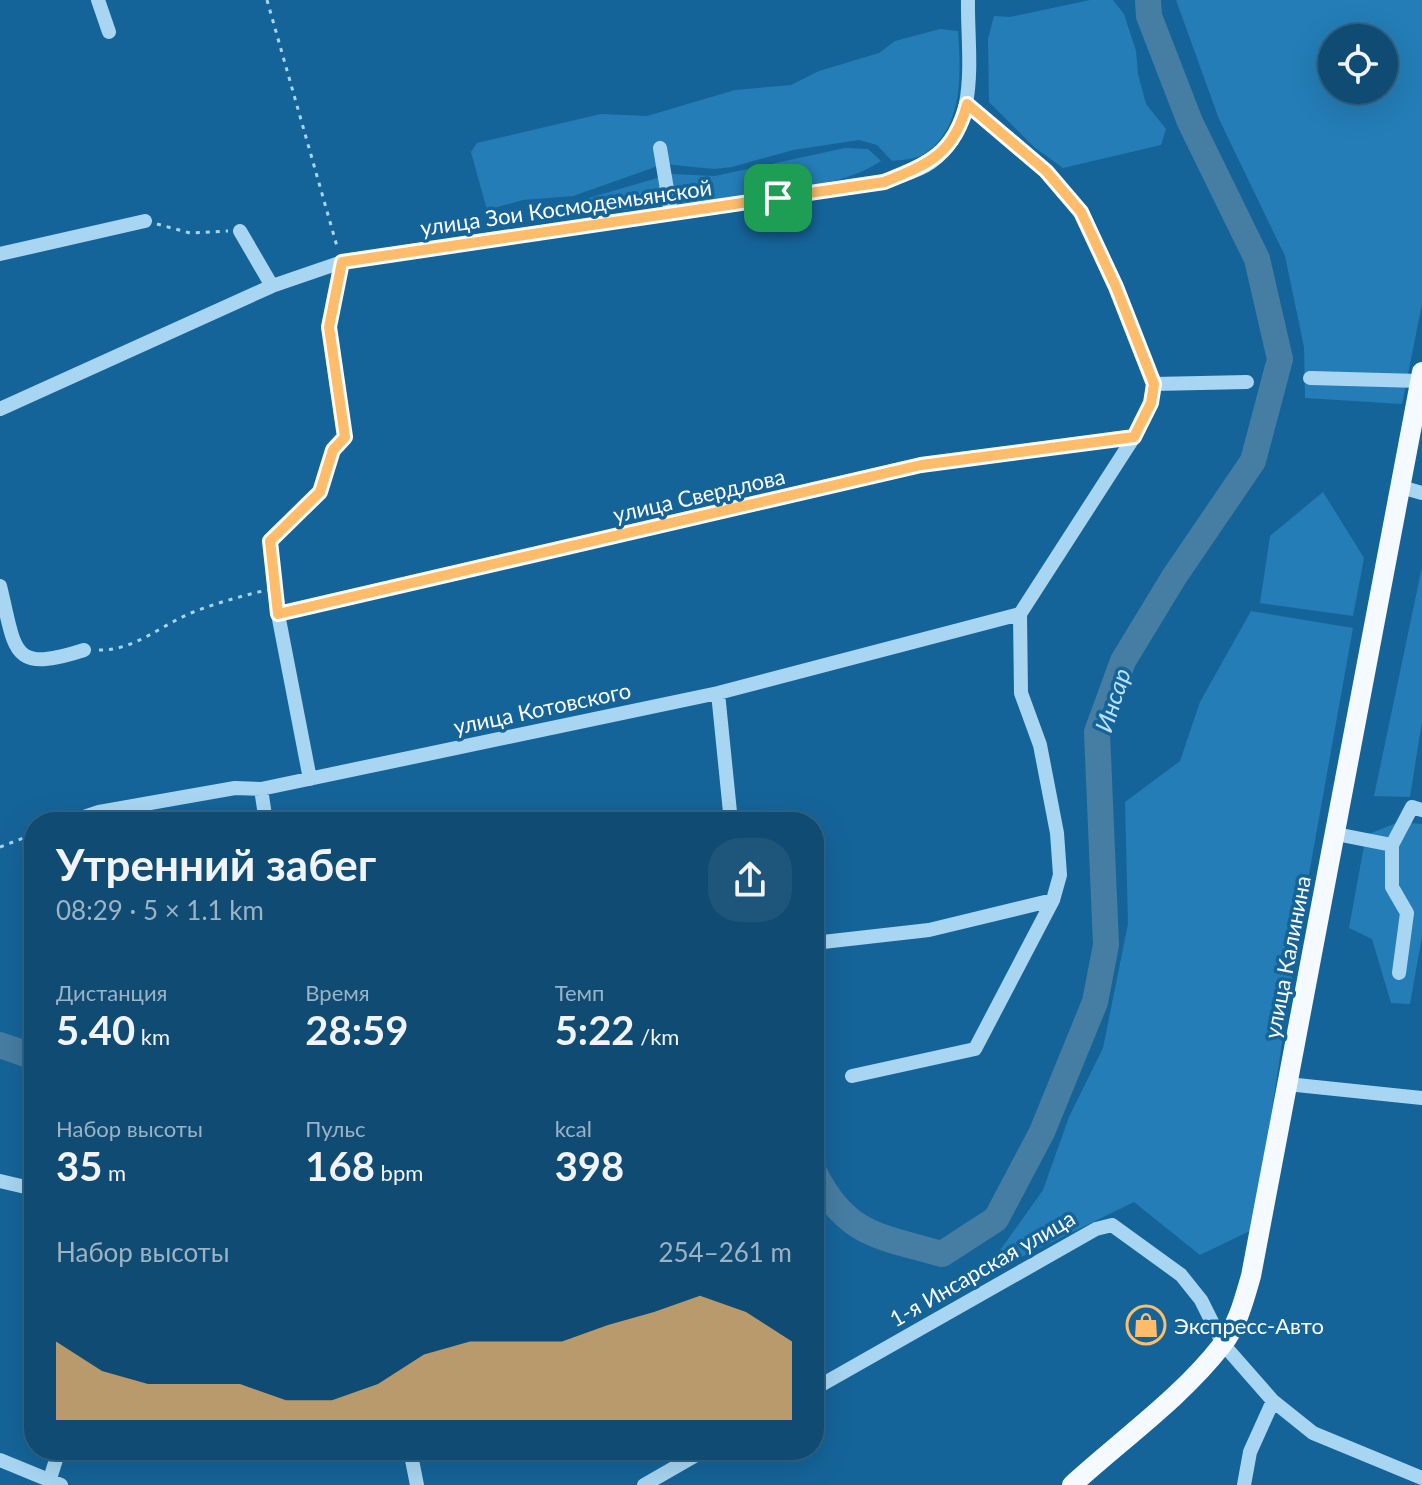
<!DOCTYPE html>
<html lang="ru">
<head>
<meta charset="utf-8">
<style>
	body { margin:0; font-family:Lato,sans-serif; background:#1e557b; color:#f1f3f6; height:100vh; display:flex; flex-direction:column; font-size:30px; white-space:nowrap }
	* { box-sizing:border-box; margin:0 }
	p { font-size:26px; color:#9cb3c4 }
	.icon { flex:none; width:44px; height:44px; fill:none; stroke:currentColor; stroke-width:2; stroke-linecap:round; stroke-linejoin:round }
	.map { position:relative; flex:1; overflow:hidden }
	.drawer { position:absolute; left:24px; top:812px; width:800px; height:648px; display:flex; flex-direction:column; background:#104b73; border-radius:32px; box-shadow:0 8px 32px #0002,0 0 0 2px #306385 }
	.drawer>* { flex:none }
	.controls { position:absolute; left:1318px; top:24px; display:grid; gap:16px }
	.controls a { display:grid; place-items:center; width:80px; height:80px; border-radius:50%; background:#104b73; box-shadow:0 8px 32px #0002,0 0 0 2px #306385; font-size:40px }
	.pin { position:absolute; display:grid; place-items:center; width:68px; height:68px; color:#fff; margin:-34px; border-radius:16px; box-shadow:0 4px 12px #0006 }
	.round { display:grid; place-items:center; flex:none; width:84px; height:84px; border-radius:32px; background:#1e557b }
	.head { display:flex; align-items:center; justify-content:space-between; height:136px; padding:0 32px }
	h1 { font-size:44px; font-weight:700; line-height:60px }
	.stats { display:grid; grid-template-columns:repeat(3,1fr); gap:12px; height:136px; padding:8px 32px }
	.stats div { display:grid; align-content:center }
	.stats b { font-size:40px; font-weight:700 }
	.stats small { font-size:22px; font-weight:400 }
	.stats p { font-size:22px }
	.chart { height:224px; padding:16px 32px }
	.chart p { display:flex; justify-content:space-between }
	.chart svg { width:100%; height:144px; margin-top:8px; fill:#ffbc6a; opacity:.7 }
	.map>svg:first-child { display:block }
	.green { fill:#247db6; fill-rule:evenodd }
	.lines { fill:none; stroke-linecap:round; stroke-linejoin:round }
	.river { stroke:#467da2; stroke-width:26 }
	.path { stroke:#a8d6f2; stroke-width:3; stroke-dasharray:4 6; stroke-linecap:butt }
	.minor { stroke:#a8d6f2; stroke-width:14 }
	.major { stroke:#f4faff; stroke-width:20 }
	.route-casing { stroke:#fff; stroke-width:16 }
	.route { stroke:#ffbc6a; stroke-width:10 }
	.labels { text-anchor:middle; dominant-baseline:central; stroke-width:7; stroke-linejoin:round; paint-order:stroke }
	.street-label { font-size:22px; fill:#fff; stroke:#156499 }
	.poi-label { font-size:22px; fill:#fff; stroke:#156499; text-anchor:start }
	.water-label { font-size:24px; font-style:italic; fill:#b9e1f9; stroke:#156499 }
</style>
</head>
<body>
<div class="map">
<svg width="1422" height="1485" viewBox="0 0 1422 1485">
	<rect width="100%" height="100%" fill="#156499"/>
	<!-- green -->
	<path class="green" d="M1090 0H1113L1124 14 1136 51 1138 74 1146 104 1166 129 1161 145 1063 168 1034 147 989 102 988 39 994 16 1010 17Z
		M1176 0H1422V304L1402 404 1305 398 1304 347 1285 256 1219 119ZM1332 38H1384V90H1332Z
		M940 29 958 31C961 73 964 128 924 154 916 159 902 160 892 161L877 145 859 140 793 150 732 167 714 169 664 164 573 196 523 200 487 210 471 152 477 143 601 114 647 116 735 90 791 85 819 71 879 53 895 41Z
		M845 148 868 149 881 161C846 184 804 186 763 193 701 202 639 208 577 215L575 202 671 174 715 176Z
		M1323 492 1364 558 1353 616 1260 603 1270 536Z
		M1422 567V721L1410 797 1374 796Z
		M1251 611 1353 628 1299 930 1254 1229 1200 1255 1134 1202 981 1277 1043 1190 1069 1117 1103 1048 1128 924 1125 802 1180 761 1200 702Z
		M1399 822 1422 824V936L1410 1004 1391 1003 1372 939 1349 928 1366 835Z"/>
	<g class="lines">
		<!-- river -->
		<path class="river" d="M0 1045 34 1057
			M814 1172C846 1236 879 1236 942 1254L996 1219 1042 1132 1095 1002 1106 945 1097 732 1123 661 1174 577 1253 461 1280 359 1257 259 1190 122 1149 16 1148 0"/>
		<!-- path -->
		<path class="path" d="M267 0 338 250
			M157 224 190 233 228 231
			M276 599 270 541 320 492 333 450 345 437 329 327 339 277
			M99 650C133 651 160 626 191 613 218 602 246 595 275 588
			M0 847 34 834"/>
		<!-- minor -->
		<path class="minor" d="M98 0 109 32
			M660 148 671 213
			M240 231 272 286
			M0 254 145 221
			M1310 378 1420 381
			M1154 384 1247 382
			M0 409 272 286 342 262 884 182C898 176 918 172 930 163 982 127 967 54 968 0
			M1401 487 1422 493
			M0 586C16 651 10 674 84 650
			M718 693 731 822
			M310 779 278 614 921 465 1134 437
			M261 789 266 822
			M69 822 99 812 235 788 261 789 718 693 1020 614
			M1336 834 1392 845 1412 807 1422 810
			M1392 845V887L1407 913 1399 973
			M814 943 929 930 1053 900
			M852 1076 975 1049 1053 900 1060 875 1057 833 1040 745 1021 693 1020 614 1134 437 1151 403 1154 384 1116 287 1081 212 1046 171 967 104
			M1287 1084 1422 1098
			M0 1181 34 1189
			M814 1389 1096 1229 1112 1225 1181 1275 1201 1300 1223 1344 1273 1401 1313 1433 1422 1478
			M410 1450 417 1485
			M0 1460 61 1485
			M48 1485 59 1450
			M644 1485 705 1450
			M1244 1485 1250 1452 1273 1401"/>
		<!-- major -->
		<path class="major" d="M1072 1485C1121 1440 1181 1398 1222 1345 1238 1325 1244 1300 1251 1276L1422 372"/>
	</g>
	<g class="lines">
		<defs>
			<path id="route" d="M967 104 1046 171 1081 212 1116 287 1154 384 1151 403 1134 437 921 465 278 614 270 541 320 492 333 450 345 437 329 327 342 262 884 182C929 164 954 154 967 104Z"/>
		</defs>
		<!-- route casing -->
		<use href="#route" class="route-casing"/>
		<!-- route -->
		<use href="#route" class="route"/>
	</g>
	<!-- icons -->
	<defs>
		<symbol id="shop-ring" viewBox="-11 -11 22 22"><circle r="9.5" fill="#156499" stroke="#ffbc6a" stroke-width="1.5"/><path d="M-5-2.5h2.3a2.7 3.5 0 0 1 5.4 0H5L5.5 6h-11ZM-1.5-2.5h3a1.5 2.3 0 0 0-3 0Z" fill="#ffbc6a"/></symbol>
	</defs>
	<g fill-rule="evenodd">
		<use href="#shop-ring" x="1124" y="1303" width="44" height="44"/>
	</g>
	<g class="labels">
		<!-- street labels -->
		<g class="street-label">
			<text transform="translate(566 207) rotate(-8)">улица Зои Космодемьянской</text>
			<text transform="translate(699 495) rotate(-13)">улица Свердлова</text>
			<text transform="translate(542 708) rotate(-12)">улица Котовского</text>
			<text transform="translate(1287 957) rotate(-79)">улица Калинина</text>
			<text transform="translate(982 1268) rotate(-30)">1-я Инсарская улица</text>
		</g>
		<!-- poi labels -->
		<g class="poi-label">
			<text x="1174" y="1325">Экспресс-Авто</text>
		</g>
		<!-- water labels -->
		<g class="water-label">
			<text transform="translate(1112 700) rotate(-72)">Инсар</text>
		</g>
	</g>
</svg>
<div class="controls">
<a><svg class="icon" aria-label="locate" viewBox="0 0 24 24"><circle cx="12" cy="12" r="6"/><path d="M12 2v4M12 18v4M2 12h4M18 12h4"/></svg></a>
</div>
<div class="pin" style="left:778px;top:198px;background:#1e9e55"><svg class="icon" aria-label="arrive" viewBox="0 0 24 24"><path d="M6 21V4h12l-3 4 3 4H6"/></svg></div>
<section class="drawer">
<div class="head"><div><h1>Утренний забег</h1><p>08:29 · 5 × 1.1 km</p></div><a class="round"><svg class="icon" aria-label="share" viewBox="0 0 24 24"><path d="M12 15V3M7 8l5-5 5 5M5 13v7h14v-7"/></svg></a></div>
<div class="stats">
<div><p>Дистанция</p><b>5.40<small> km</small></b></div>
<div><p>Время</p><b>28:59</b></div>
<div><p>Темп</p><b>5:22<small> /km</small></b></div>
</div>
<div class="stats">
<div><p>Набор высоты</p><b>35<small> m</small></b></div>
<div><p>Пульс</p><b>168<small> bpm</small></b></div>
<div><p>kcal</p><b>398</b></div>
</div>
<div class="chart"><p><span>Набор высоты</span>254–261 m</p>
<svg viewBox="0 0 160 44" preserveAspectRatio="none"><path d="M0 44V20L10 29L20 33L30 33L40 33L50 38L60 38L70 33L80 24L90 20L100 20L110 20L120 15L130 11L140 6L150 11L160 20V44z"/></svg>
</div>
</section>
</div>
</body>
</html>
